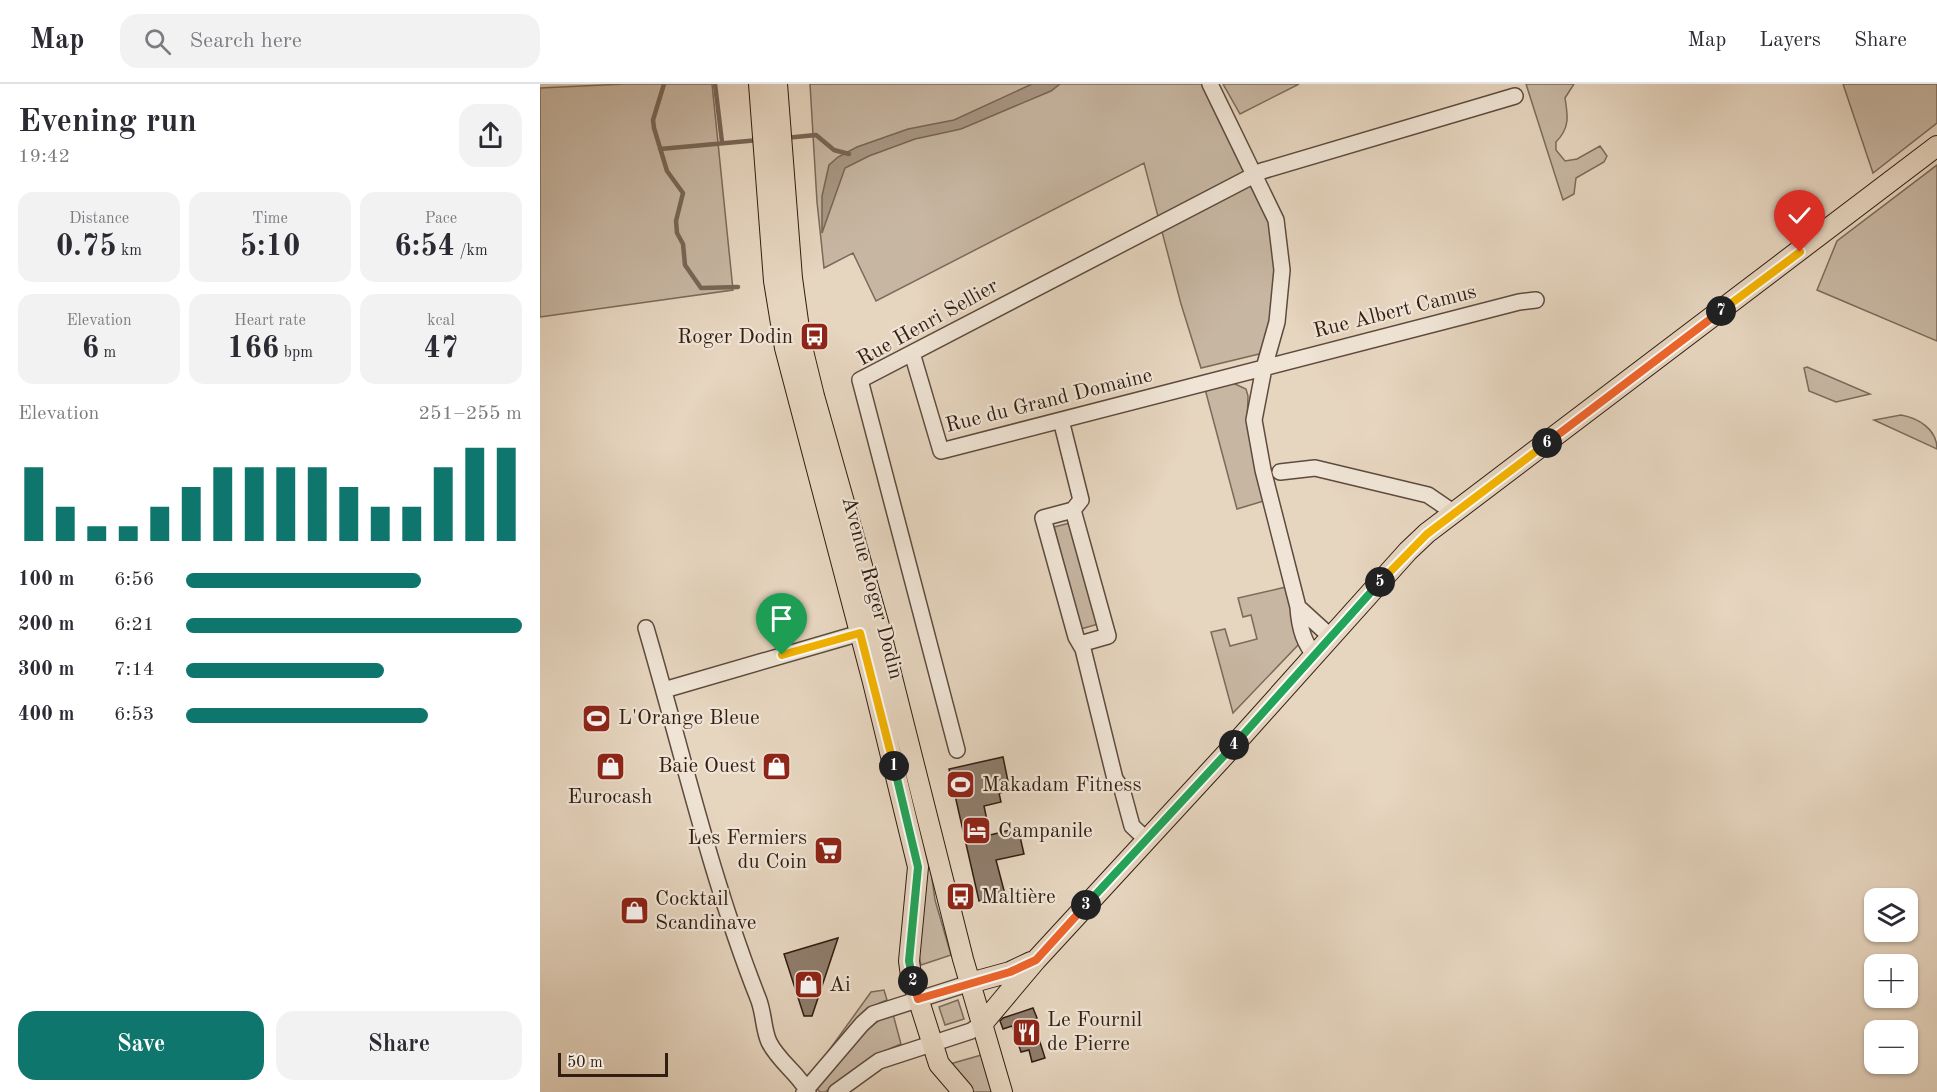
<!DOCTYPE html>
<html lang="en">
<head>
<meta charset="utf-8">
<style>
	body { margin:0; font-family:"Old Standard TT",serif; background:#f2f2f3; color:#2b2b33; height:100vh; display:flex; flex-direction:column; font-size:22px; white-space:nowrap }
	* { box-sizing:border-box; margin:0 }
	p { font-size:20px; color:#7c7c81 }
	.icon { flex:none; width:33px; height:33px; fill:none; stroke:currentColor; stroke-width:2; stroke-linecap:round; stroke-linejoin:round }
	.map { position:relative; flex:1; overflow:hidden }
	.details { display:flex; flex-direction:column; background:#fff; width:540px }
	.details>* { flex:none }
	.buttons { position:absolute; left:1324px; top:804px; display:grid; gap:12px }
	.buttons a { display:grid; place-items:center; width:54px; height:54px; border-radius:12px; background:#fff; box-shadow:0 2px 4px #0004; font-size:30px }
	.scale { position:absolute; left:18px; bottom:15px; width:110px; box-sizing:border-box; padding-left:6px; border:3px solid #311d12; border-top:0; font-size:16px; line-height:21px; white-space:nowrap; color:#311d12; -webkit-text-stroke:4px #efe4d5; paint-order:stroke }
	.pin { position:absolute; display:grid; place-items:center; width:51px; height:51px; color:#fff; margin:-62px -26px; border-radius:50% 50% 50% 0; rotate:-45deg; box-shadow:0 0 6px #0007 }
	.pin .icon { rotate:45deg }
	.km { position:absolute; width:30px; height:30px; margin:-15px; border-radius:50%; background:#222; color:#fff; font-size:16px; line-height:30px; text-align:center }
	.round { display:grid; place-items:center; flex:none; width:63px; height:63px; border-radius:18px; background:#f2f2f3 }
	.overview { display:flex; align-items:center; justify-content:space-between; height:102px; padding:0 18px }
	h1 { font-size:33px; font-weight:600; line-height:45px }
	.figures { display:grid; grid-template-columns:repeat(3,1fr); gap:9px; height:102px; padding:6px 18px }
	.figures div { display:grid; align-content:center; border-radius:15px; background:#f2f2f3; text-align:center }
	.figures b { font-size:30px; font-weight:600 }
	.figures small { font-size:16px; font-weight:400 }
	.figures p { font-size:16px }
	.chart { height:168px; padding:12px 18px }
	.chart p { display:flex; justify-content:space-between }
	.chart svg { width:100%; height:108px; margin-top:6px; stroke:#0f766e; stroke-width:6 }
	.button { display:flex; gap:12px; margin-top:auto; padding:12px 18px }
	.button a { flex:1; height:69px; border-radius:18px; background:#0f766e; color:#fff; font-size:24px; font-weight:600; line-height:69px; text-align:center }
	.button a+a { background:#f2f2f3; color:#2b2b33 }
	ul { padding:0 18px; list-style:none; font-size:20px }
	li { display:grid; grid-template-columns:96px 72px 1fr; align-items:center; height:45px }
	li i { height:15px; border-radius:8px; background:#0f766e }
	header { display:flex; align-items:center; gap:36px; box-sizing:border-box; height:84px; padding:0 30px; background:#fff; border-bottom:2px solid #e1e1e2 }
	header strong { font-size:28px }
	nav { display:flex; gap:33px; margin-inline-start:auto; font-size:21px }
	.search { width:420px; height:54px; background:#f2f2f3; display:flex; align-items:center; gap:15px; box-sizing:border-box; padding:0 21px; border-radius:18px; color:#7c7c81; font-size:22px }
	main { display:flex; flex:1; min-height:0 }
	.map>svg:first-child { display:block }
	.green { fill:#c7b6a2; stroke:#7c6a5a; stroke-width:1.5 }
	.water { fill:#a89684; stroke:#786656; stroke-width:1.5 }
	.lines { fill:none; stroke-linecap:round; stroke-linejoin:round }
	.stream { stroke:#786656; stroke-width:4.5 }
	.building { fill:#8f7d6c; stroke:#311d12; stroke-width:1.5 }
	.minor-casing { stroke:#5e4b3d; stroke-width:18 }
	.major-casing { stroke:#311d12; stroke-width:22 }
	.minor { stroke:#efe4d5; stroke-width:15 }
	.major { stroke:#e6d5bf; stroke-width:20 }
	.split-1-casing { stroke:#fff; stroke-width:12 }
	.split-2-casing { stroke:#fff; stroke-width:12 }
	.split-3-casing { stroke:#fff; stroke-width:12 }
	.split-4-casing { stroke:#fff; stroke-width:12 }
	.split-5-casing { stroke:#fff; stroke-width:12 }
	.split-6-casing { stroke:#fff; stroke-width:12 }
	.split-7-casing { stroke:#fff; stroke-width:12 }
	.split-8-casing { stroke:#fff; stroke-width:12 }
	.split-1 { stroke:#f5b400; stroke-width:8 }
	.split-2 { stroke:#22a559; stroke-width:8 }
	.split-3 { stroke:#f0652b; stroke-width:8 }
	.split-4 { stroke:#22a559; stroke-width:8 }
	.split-5 { stroke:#22a559; stroke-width:8 }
	.split-6 { stroke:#f5b400; stroke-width:8 }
	.split-7 { stroke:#f0652b; stroke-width:8 }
	.split-8 { stroke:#f5b400; stroke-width:8 }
	.labels { text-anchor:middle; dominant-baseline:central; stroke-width:4.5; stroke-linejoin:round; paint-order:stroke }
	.street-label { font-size:21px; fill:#311d12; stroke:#efe4d5 }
	.poi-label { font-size:21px; fill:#311d12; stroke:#efe4d5; text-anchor:start }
</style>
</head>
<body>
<header>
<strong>Map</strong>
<div class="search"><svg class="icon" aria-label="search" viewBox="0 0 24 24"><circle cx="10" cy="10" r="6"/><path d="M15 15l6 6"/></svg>Search here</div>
<nav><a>Map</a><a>Layers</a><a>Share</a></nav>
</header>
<main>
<section class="details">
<div class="overview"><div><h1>Evening run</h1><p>19:42</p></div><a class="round"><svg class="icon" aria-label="share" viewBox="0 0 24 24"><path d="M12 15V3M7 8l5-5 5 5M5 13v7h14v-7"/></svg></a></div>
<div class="figures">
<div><p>Distance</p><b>0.75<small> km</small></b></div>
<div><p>Time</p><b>5:10</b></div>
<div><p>Pace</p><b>6:54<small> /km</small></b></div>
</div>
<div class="figures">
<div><p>Elevation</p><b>6<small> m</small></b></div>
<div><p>Heart rate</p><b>166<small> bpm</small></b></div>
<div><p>kcal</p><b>47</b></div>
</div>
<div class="chart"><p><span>Elevation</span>251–255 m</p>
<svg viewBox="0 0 160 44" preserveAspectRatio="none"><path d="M5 44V14M15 44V30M25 44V38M35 44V38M45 44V30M55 44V22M65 44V14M75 44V14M85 44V14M95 44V14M105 44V22M115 44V30M125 44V30M135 44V14M145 44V6M155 44V6"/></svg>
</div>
<ul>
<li><b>100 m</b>6:56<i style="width:70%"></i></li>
<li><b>200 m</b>6:21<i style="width:100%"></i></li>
<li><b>300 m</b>7:14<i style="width:59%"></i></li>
<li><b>400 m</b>6:53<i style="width:72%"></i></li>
</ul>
<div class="button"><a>Save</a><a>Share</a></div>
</section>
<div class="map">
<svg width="1397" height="1008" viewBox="0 0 1397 1008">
	<rect width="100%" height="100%" fill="#e6d5bf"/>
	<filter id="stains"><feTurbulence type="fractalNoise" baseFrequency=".00333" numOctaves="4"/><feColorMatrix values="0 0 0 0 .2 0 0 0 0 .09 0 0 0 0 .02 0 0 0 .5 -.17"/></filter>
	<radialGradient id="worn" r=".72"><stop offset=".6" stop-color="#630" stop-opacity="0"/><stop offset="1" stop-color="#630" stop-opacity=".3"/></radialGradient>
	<!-- green -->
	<path class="green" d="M84 0H172L193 206 0 233V4Z
		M270 0H670L736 136 737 238 719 270 661 284 641 220 604 79 336 217 313 169 284 184 277 118Z
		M683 0H759L700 30Z
		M986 0H1034L1025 14C1028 32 1030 44 1016 58V66L1025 77 1037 75 1060 62 1067 72 1064 78 1036 94 1034 110 1023 116Z
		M1303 0H1397V39L1333 89Z
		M1397 81V257L1277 206 1297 157Z
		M1267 283 1330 310 1296 318 1269 307 1264 284Z
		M693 299 706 305 708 312 707 342 727 416 697 425 665 305Z
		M1361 331C1378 334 1397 345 1397 365L1334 336Z
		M530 439 558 540 541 545 514 443Z
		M746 503 760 559 693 629 671 548 685 545 690 562 717 555 711 531 703 533 698 514Z
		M387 770 389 773 395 816 411 871 381 881C373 854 390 803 387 770Z
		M344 906 347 916C320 925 307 948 290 970L287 969 331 908Z
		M418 916 424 935 405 941 399 923Z
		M353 930 361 960 333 972 285 1008H280L276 1004C298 977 318 942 353 930Z
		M445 970 456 1008H432L410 980Z"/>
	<!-- water -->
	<path class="water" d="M492 0H520L511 7 421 45 375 55 329 72 305 84 282 149V112L289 81 298 73 317 63 368 45 414 36Z"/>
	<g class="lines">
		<!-- stream -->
		<path class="stream" d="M124 0 113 36 114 44 127 87 143 109 136 137 137 149 143 160 145 181 161 204 198 203
			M175 0 182 58
			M245 54 276 51 294 66 309 70
			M120 65 219 56"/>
	</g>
	<!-- building -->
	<path class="building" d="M463 673 470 707 459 709 461 718 444 722 450 751 478 744 484 770 456 776 466 814 439 817 409 685Z
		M298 854 272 932H264L244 870Z
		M493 924 497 934 493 936 505 974 492 978 489 966 481 968 472 942 463 945 460 937 463 934Z"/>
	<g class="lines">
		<defs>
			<path id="minor" d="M670 0 736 136 742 186 737 238 724 284 714 336 723 386 758 523
				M372 269 401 367 979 218 996 216
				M521 336 541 416 533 426 503 434 536 553 543 565 575 695 582 705 592 742 607 756
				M740 388 775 384 888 411 907 424 912 431
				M533 426 568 552 540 560
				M106 544C142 667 171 795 218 914 224 928 223 945 229 958 239 978 258 989 268 1008
				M775 571C763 559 759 540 758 523L791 553
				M124 606 320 549
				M417 666 320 296 722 87 975 12
				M264 1008 322 940 333 930 430 899
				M296 1008 339 977 431 947 443 939"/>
			<path id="major" d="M219 0 234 197 245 264 333 598 378 783 369 877 371 892 399 980 423 1008
				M237 0 252 194 261 259 274 312 339 542 423 875 462 1008
				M430 899 470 888 491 878
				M443 939 496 876 685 671 868 467 887 449 1397 62"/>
		</defs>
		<!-- minor casing -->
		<use href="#minor" class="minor-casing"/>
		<!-- major casing -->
		<use href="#major" class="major-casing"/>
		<!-- minor -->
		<use href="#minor" class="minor"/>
		<!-- major -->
		<use href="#major" class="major"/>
	</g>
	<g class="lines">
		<defs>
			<path id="split-1" d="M242 571 320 549 354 682"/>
			<path id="split-2" d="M354 682 378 783 369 877 373 897"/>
			<path id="split-3" d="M373 897 378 915 470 888 496 876 546 821"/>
			<path id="split-4" d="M546 821 694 661"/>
			<path id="split-5" d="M694 661 840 498"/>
			<path id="split-6" d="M840 498 887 450 1007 359"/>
			<path id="split-7" d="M1007 359 1181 227"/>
			<path id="split-8" d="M1181 227 1260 168"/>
		</defs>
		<!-- split-1 casing -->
		<use href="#split-1" class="split-1-casing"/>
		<!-- split-2 casing -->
		<use href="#split-2" class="split-2-casing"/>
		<!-- split-3 casing -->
		<use href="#split-3" class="split-3-casing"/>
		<!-- split-4 casing -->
		<use href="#split-4" class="split-4-casing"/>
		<!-- split-5 casing -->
		<use href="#split-5" class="split-5-casing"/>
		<!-- split-6 casing -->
		<use href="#split-6" class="split-6-casing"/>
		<!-- split-7 casing -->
		<use href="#split-7" class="split-7-casing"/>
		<!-- split-8 casing -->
		<use href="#split-8" class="split-8-casing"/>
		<!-- split-1 -->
		<use href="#split-1" class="split-1"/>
		<!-- split-2 -->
		<use href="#split-2" class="split-2"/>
		<!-- split-3 -->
		<use href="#split-3" class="split-3"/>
		<!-- split-4 -->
		<use href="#split-4" class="split-4"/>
		<!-- split-5 -->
		<use href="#split-5" class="split-5"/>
		<!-- split-6 -->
		<use href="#split-6" class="split-6"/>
		<!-- split-7 -->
		<use href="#split-7" class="split-7"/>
		<!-- split-8 -->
		<use href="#split-8" class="split-8"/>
	</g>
	<!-- icons -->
	<defs>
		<symbol id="bus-square" viewBox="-11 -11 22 22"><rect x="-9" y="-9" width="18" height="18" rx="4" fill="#8f2418" stroke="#efe4d5"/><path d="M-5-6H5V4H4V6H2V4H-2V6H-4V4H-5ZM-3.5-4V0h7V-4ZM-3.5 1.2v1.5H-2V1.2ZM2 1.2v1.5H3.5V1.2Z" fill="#fff"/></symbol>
		<symbol id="stadium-square" viewBox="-11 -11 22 22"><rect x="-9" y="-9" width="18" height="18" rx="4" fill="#8f2418" stroke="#efe4d5"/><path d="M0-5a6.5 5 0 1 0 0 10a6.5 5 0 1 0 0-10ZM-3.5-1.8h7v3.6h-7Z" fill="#fff"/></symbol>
		<symbol id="shop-square" viewBox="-11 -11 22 22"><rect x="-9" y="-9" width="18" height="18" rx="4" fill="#8f2418" stroke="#efe4d5"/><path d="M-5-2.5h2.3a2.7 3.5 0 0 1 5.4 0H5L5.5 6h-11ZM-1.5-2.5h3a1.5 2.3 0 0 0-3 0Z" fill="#fff"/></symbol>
		<symbol id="hotel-square" viewBox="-11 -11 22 22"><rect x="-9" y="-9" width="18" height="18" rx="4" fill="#8f2418" stroke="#efe4d5"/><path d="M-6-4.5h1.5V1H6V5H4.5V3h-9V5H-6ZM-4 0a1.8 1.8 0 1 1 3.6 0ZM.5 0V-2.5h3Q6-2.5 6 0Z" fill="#fff"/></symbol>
		<symbol id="supermarket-square" viewBox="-11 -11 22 22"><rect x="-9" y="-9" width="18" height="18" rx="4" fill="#8f2418" stroke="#efe4d5"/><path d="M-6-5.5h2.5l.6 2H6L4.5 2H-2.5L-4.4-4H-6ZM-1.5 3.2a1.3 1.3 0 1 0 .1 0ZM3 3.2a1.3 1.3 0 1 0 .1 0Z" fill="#fff"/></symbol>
		<symbol id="restaurant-square" viewBox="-11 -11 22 22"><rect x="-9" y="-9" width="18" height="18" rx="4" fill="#8f2418" stroke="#efe4d5"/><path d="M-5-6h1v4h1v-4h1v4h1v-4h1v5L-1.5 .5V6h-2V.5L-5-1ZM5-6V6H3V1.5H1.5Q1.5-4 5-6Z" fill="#fff"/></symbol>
	</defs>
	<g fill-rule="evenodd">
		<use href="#bus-square" x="258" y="236" width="33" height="33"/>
		<use href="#stadium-square" x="40" y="618" width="33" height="33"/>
		<use href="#shop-square" x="54" y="666" width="33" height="33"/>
		<use href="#shop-square" x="220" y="666" width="33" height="33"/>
		<use href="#stadium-square" x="404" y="684" width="33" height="33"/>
		<use href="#hotel-square" x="420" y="730" width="33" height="33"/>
		<use href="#supermarket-square" x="272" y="750" width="33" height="33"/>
		<use href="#bus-square" x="404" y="796" width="33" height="33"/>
		<use href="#shop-square" x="78" y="810" width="33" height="33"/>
		<use href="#shop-square" x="252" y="884" width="33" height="33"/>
		<use href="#restaurant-square" x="470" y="932" width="33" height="33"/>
	</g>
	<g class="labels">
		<!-- street labels -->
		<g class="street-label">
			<text transform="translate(855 228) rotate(-14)">Rue Albert Camus</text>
			<text transform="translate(388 239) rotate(-29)">Rue Henri Sellier</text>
			<text transform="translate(509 317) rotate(-14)">Rue du Grand Domaine</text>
			<text transform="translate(332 504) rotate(75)">Avenue Roger Dodin</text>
		</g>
		<!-- poi labels -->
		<g class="poi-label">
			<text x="253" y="253" text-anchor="end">Roger Dodin</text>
			<text x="78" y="634">L'Orange Bleue</text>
			<text x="216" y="682" text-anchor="end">Baie Ouest</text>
			<text x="442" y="701">Makadam Fitness</text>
			<text x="70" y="713" text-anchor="middle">Eurocash</text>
			<text x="458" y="747">Campanile</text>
			<text x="267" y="754" text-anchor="end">Les Fermiers<tspan x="267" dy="24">du Coin</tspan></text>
			<text x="441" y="813">Maltière</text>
			<text x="115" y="815">Cocktail<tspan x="115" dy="24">Scandinave</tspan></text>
			<text x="289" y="901">Ai</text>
			<text x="507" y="936">Le Fournil<tspan x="507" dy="24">de Pierre</tspan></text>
		</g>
	</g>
	<rect width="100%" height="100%" filter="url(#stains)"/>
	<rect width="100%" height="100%" fill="url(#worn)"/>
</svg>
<div class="buttons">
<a><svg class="icon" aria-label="layers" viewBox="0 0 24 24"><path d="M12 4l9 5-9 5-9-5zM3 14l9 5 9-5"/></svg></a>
<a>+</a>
<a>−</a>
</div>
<div class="scale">50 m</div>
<div class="pin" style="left:242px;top:571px;background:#1e9e55"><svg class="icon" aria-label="arrive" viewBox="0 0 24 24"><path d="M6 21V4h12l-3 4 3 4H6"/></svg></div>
<div class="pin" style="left:1260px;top:168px;background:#d93025"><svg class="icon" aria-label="check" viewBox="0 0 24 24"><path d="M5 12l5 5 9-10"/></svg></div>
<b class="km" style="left:354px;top:682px">1</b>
<b class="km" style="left:373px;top:897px">2</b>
<b class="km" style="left:546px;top:821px">3</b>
<b class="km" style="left:694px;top:661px">4</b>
<b class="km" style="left:840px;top:498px">5</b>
<b class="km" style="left:1007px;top:359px">6</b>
<b class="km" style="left:1181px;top:227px">7</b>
</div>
</main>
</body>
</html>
